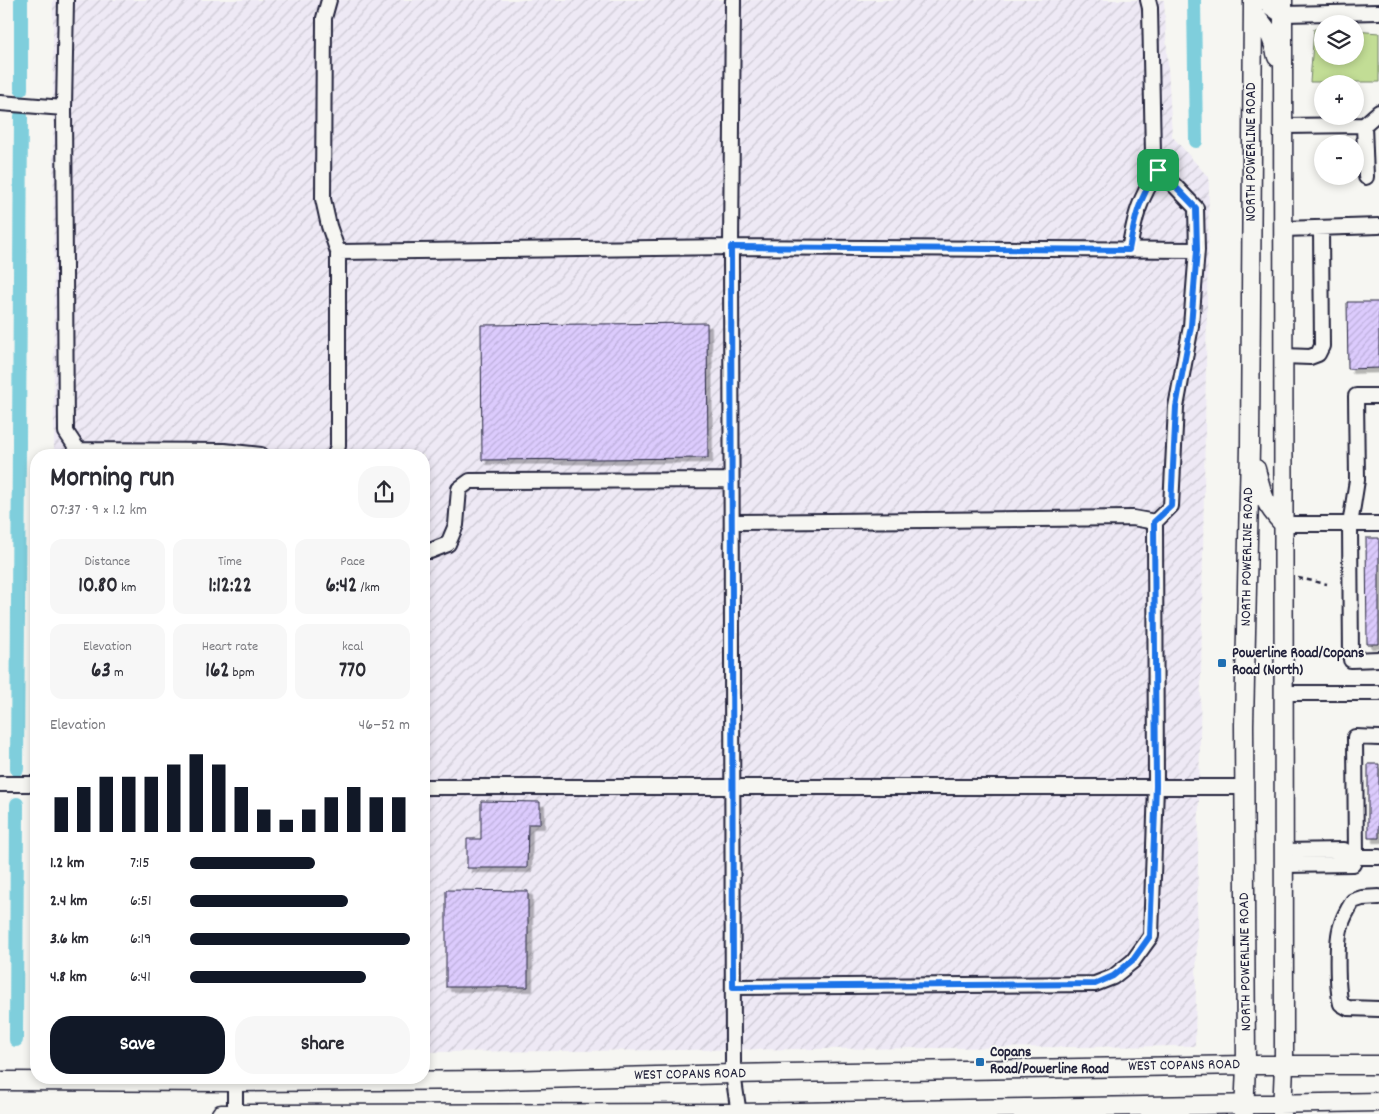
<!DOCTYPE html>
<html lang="en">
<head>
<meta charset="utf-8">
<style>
	body { margin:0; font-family:Dekko,sans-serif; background:#f7f7f7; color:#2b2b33; height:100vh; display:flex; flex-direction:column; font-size:19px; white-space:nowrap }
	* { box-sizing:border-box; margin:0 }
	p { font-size:16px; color:#7c7c81 }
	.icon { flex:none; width:28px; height:28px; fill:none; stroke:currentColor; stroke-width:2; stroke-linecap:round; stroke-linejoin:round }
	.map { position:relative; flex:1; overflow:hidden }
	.details { position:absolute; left:30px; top:449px; width:400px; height:635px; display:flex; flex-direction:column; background:#fff; border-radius:20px; box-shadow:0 2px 8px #0003 }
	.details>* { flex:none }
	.buttons { position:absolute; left:1314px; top:15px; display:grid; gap:10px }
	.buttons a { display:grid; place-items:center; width:50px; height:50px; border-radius:50%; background:#fff; box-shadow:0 2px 8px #0003; font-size:25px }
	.pin { position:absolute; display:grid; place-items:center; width:42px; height:42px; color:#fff; margin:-21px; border-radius:10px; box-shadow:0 2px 8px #0006 }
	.round { display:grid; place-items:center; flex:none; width:52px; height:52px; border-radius:20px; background:#f7f7f7 }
	.headline { display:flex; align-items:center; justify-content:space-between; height:85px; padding:0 20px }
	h1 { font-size:28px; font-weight:800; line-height:38px }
	.figures { display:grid; grid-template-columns:repeat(3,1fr); gap:8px; height:85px; padding:5px 20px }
	.figures div { display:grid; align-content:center; border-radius:12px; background:#f7f7f7; text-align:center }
	.figures b { font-size:21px; font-weight:800 }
	.figures small { font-size:14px; font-weight:400 }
	.figures p { font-size:14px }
	.chart { height:140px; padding:10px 20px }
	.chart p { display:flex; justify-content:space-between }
	.chart svg { width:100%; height:90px; margin-top:5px; stroke:#111827; stroke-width:6 }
	.primary-button { display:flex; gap:10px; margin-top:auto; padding:10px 20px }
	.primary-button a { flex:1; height:58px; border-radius:20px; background:#111827; color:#fff; font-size:20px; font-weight:800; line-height:58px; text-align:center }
	.primary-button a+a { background:#f7f7f7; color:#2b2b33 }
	ul { padding:0 20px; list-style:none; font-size:16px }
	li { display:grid; grid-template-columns:80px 60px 1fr; align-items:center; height:38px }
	li i { height:12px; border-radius:6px; background:#111827 }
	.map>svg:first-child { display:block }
	.industrial { fill:url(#industrial-furrows) }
	.green { fill:#c2dd95; stroke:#728068 }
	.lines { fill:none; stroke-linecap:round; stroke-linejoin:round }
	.canal { stroke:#7fcedc; stroke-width:14 }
	.building { fill:url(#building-hatch); stroke:#22223b; filter:url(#shadow) }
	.minor-casing { stroke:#22223b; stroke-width:18 }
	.major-casing { stroke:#22223b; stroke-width:21 }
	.path { stroke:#22223b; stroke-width:2.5; stroke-dasharray:5 4; stroke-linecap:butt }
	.minor { stroke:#f6f6f2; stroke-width:14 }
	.major { stroke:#f6f6f2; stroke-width:18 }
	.route-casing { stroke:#fff; stroke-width:10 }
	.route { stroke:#1a73e8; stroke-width:6 }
	.poi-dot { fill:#1f6fb2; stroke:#f6f6f2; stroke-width:2 }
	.labels { text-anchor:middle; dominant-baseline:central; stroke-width:4; stroke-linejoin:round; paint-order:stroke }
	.street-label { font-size:15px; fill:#22223b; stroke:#f6f6f2 }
	.poi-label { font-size:15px; font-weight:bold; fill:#22223b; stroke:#f6f6f2; text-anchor:start }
</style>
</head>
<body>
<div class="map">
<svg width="1379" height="1114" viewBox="0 0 1379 1114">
	<defs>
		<pattern id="industrial-furrows" width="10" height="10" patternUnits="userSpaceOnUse" patternTransform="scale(1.25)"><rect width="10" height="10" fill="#eee9f5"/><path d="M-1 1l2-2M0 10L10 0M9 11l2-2" fill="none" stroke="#ccc8d3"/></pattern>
		<pattern id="building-hatch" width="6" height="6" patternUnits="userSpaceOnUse" patternTransform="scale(1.25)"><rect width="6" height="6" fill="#dccbfd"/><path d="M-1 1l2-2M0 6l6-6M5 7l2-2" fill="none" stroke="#bcaeda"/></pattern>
		<filter id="shadow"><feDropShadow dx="4.5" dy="4.5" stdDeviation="0" flood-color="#0004"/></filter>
	</defs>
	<rect width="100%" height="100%" fill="#f6f6f2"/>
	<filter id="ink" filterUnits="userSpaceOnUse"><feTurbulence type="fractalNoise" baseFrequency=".02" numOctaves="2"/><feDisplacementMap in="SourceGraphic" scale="10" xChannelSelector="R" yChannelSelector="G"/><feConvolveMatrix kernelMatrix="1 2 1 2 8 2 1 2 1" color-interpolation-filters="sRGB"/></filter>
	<g filter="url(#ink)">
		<!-- industrial -->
		<path class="industrial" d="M53 0H1164L1172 136 1209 178 1195 1046 424 1052V455H54Z"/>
		<!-- green -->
		<path class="green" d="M1314 29H1322V56H1355V31L1379 33V82H1310Z"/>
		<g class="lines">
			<!-- canal -->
			<path class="canal" d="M1194 0 1196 141
				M21 89V0
				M17 769 21 116
				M16 1040 17 804"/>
		</g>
		<!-- building -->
		<path class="building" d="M1347 302H1379V368L1348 369Z
			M707 323 708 458 482 460 481 325Z
			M1366 538H1379V644H1367Z
			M1368 764H1379V838H1368Z
			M481 801 540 802V824H528L527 868H467V839H481Z
			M446 890 528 891V987H446Z"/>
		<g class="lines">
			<defs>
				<path id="minor" d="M66 0 64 108 66 432 78 450 224 451 261 455
					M329 0 324 18 323 199 329 226 338 252V446L335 455
					M733 0 731 247 733 1059V1074L739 1114
					M1283 14 1379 12
					M0 103 64 108
					M1364 125 1366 177
					M1283 126 1364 125 1379 112
					M1283 229 1379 226
					M1129 250C1135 216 1139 199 1158 171
					M338 252 731 247 1197 250
					M1283 356 1310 357 1318 354 1322 346 1321 229
					M1379 396H1356L1357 480 1350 525 1351 660 1379 659
					M733 522 1133 518 1155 522
					M1283 524H1379
					M424 551H430L448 544 456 525 459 489 470 481 732 480
					M1283 693H1379
					M0 784H36
					M424 787H1244
					M1283 851 1344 850 1356 857H1379
					M1283 865 1353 864 1356 857 1355 737 1379 738
					M1379 897 1362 898 1353 901C1348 909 1343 917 1341 926 1336 941 1337 989 1341 1004L1348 1008 1379 1009
					M733 987 1095 984 1113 977 1133 961 1151 936 1156 786 1155 522 1171 506 1176 407 1191 326 1197 250 1196 208 1175 186 1158 171 1153 154 1150 8 1148 0
					M235 1114V1078"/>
				<path id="major" d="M1268 0 1270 5 1283 14
					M1253 13C1268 28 1272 36 1277 57
					M1256 469C1263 497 1264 503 1283 524
					M0 1081 235 1082 498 1080 733 1074 1246 1065H1379
					M221 1114 739 1113 1379 1102
					M1244 1114 1246 1065 1244 725 1250 447 1253 0
					M1282 1114 1284 1065 1283 0"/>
			</defs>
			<!-- minor casing -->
			<use href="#minor" class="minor-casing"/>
			<!-- major casing -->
			<use href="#major" class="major-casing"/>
			<!-- path -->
			<path class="path" d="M1298 578 1327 584"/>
			<!-- minor -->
			<use href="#minor" class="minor"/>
			<!-- major -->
			<use href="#major" class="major"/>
		</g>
	</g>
	<g class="lines" filter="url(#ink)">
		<defs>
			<path id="route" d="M1158 170 1175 186 1196 208 1197 250 1191 326 1176 407 1171 506 1154 522 1156 786 1150 936 1133 960 1113 976 1095 984 733 987 731 247 1129 250C1135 216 1139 199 1158 170Z"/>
		</defs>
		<!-- route casing -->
		<use href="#route" class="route-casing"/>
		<!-- route -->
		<use href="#route" class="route"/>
	</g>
	<!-- markers -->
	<g class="poi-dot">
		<rect x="1217" y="658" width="10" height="10" rx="2.5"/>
		<rect x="975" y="1057" width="10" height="10" rx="2.5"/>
	</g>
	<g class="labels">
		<!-- street labels -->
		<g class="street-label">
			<text transform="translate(1252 152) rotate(-90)">NORTH POWERLINE ROAD</text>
			<text transform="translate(1248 557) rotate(-89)">NORTH POWERLINE ROAD</text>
			<text transform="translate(1246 962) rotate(-91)">NORTH POWERLINE ROAD</text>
			<text transform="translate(1184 1066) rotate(-1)">WEST COPANS ROAD</text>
			<text transform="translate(690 1075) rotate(-1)">WEST COPANS ROAD</text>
		</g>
		<!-- poi labels -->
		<g class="poi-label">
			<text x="1232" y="654">Powerline Road/Copans<tspan x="1232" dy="17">Road (North)</tspan></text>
			<text x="990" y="1053">Copans<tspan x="990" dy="17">Road/Powerline Road</tspan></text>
		</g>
	</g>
</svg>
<div class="buttons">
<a><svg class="icon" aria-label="layers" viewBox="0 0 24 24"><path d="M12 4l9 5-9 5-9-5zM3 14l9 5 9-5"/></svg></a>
<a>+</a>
<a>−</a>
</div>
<div class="pin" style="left:1158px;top:170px;background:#1e9e55"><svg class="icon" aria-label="arrive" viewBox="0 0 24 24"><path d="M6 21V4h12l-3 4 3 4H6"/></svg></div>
<section class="details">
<div class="headline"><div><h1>Morning run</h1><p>07:37 · 9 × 1.2 km</p></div><a class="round"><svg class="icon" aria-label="share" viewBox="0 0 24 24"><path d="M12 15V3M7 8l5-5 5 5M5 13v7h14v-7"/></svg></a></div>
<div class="figures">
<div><p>Distance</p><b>10.80<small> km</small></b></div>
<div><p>Time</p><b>1:12:22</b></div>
<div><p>Pace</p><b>6:42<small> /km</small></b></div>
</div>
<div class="figures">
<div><p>Elevation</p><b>63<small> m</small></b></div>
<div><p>Heart rate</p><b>162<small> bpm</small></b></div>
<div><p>kcal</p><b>770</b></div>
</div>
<div class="chart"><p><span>Elevation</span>46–52 m</p>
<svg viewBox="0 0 160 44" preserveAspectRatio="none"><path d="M5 44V27M15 44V22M25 44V17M35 44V17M45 44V17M55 44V11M65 44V6M75 44V11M85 44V22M95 44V33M105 44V38M115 44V33M125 44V27M135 44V22M145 44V27M155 44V27"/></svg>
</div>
<ul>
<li><b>1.2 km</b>7:15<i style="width:57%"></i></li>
<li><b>2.4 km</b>6:51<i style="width:72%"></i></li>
<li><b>3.6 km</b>6:19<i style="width:100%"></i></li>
<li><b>4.8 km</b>6:41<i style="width:80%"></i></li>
</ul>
<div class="primary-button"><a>Save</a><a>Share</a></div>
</section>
</div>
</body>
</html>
